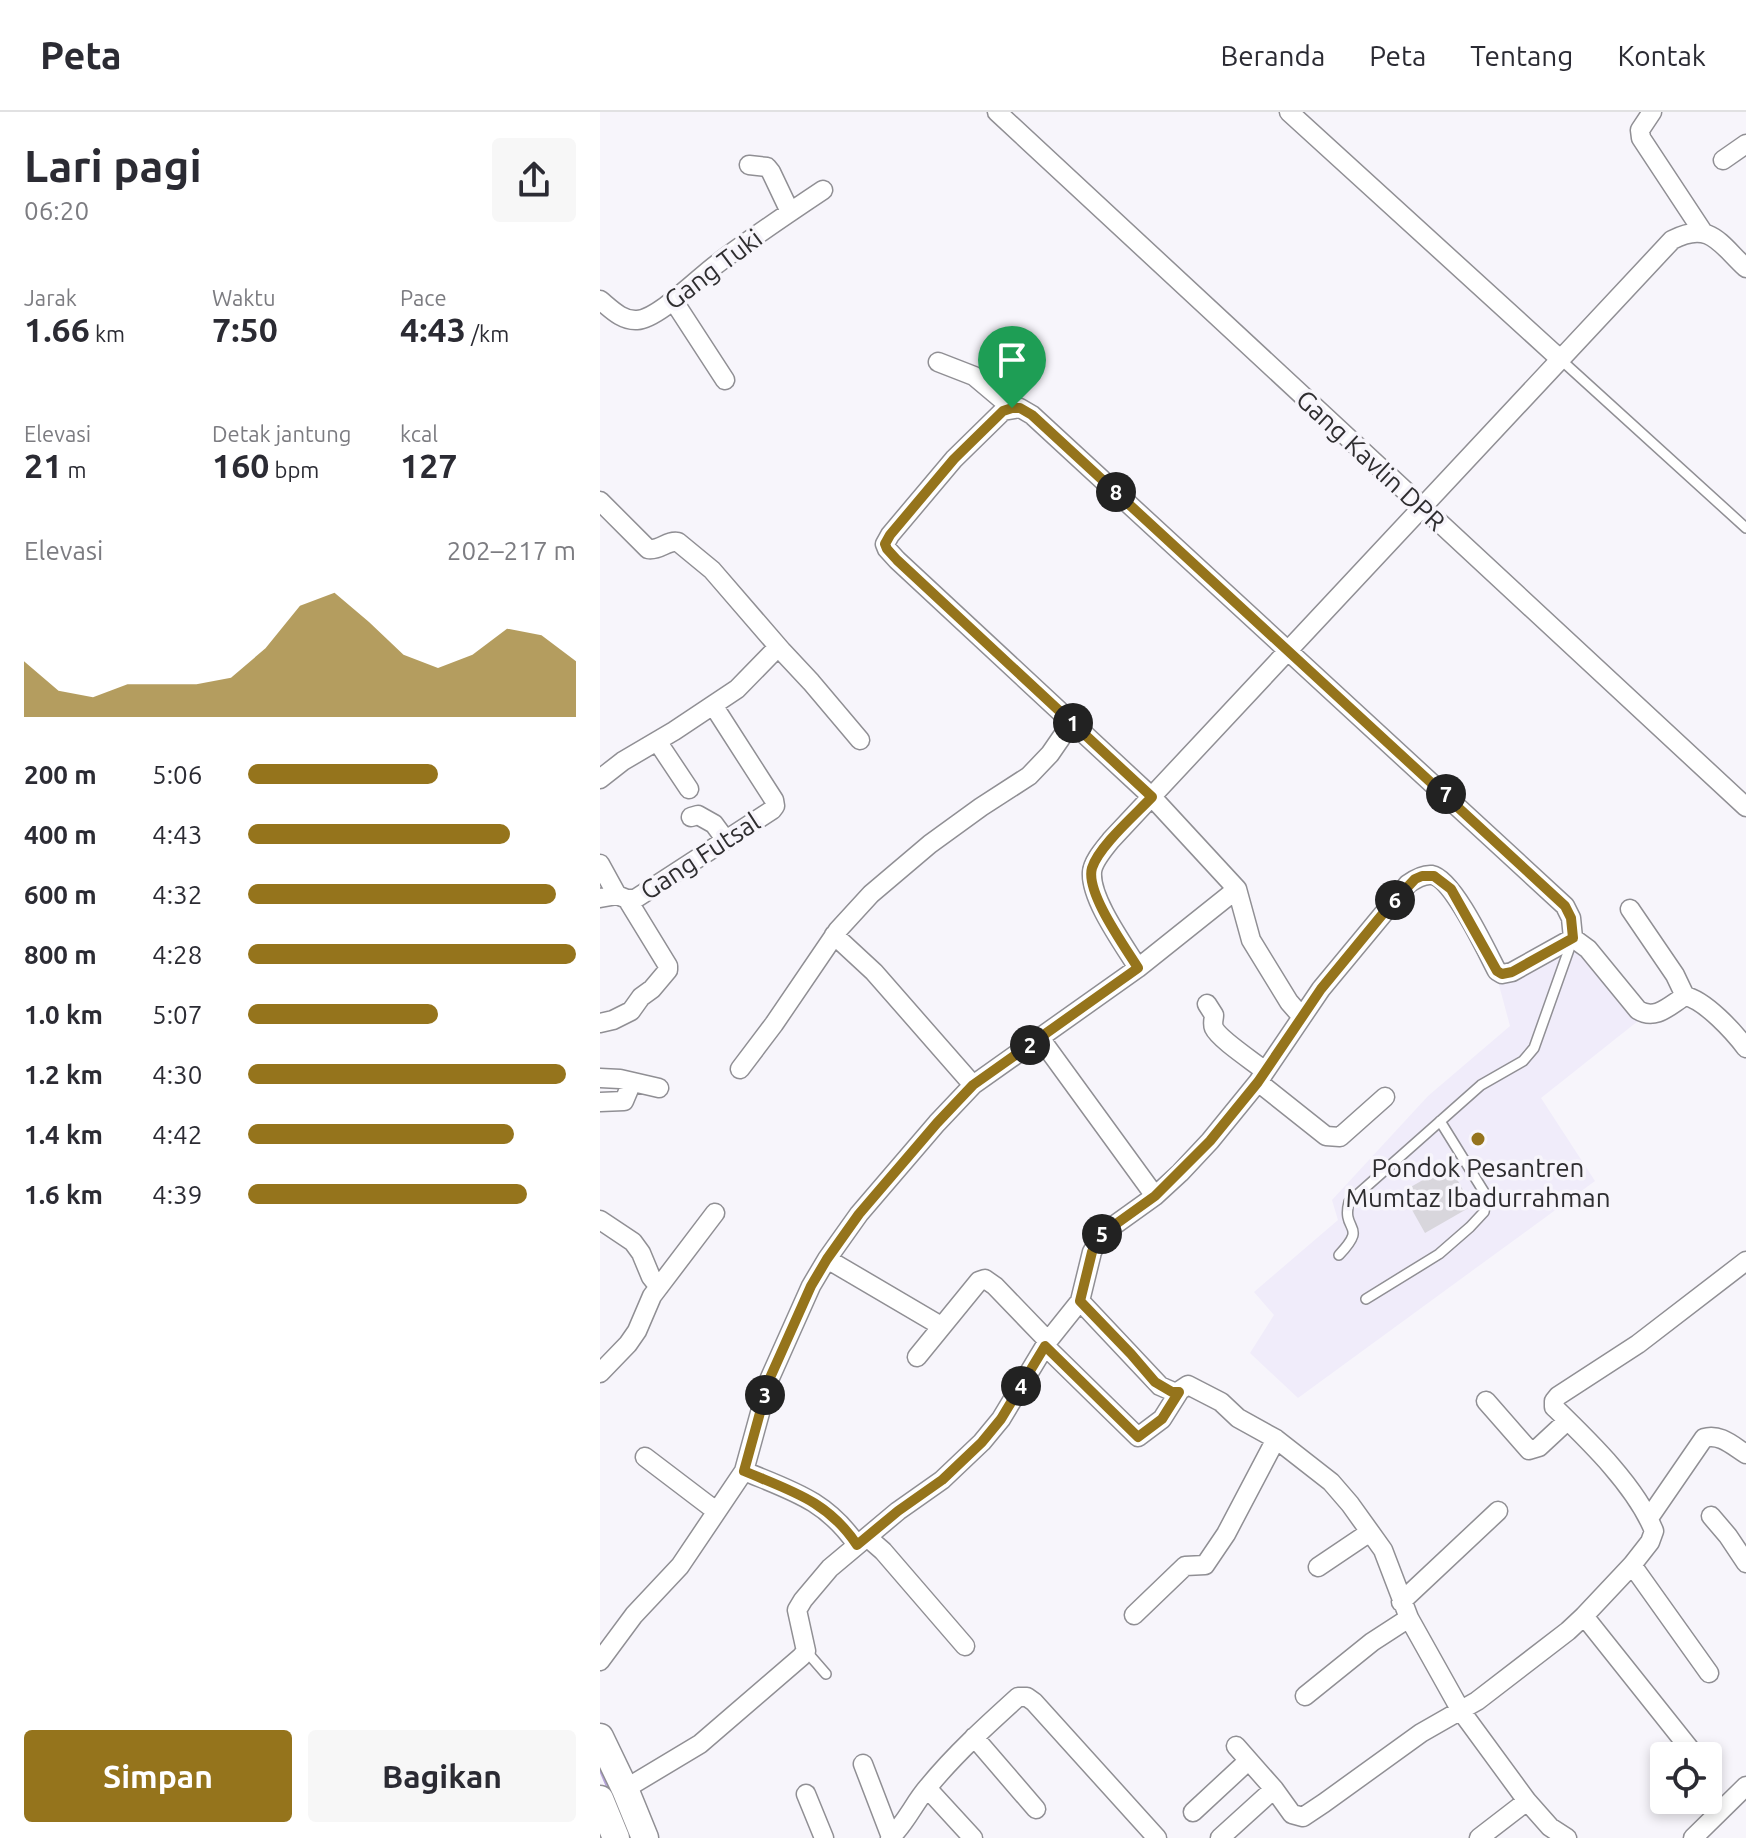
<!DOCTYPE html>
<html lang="id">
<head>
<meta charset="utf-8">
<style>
	body { margin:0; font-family:Ubuntu,sans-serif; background:#f7f7f7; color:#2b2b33; height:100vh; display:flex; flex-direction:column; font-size:30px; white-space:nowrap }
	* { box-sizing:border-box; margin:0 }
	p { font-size:26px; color:#7c7c81 }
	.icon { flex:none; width:44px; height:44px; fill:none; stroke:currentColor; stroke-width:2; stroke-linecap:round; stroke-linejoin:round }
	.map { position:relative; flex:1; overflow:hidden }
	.panel { display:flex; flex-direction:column; background:#fff; width:600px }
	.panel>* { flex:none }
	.fabs { position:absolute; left:1050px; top:1630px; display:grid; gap:16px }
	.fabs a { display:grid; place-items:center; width:72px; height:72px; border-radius:8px; background:#fff; box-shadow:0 4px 12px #0003; font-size:40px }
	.pin { position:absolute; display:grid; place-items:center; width:68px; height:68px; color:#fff; margin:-82px -34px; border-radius:50% 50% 50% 0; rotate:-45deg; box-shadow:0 0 8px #0007 }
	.pin .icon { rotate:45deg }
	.km { position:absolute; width:40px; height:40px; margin:-20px; border-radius:50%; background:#222; color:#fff; font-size:22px; line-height:40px; text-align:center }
	.round { display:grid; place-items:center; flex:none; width:84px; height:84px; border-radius:8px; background:#f7f7f7 }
	.headline { display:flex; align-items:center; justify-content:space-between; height:136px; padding:0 24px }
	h1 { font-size:44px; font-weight:700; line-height:60px }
	.figures { display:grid; grid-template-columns:repeat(3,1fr); gap:12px; height:136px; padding:8px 24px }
	.figures div { display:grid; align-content:center }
	.figures b { font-size:34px; font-weight:700 }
	.figures small { font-size:22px; font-weight:400 }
	.figures p { font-size:22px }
	.chart { height:224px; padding:16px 24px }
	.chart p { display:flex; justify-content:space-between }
	.chart svg { width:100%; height:144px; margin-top:8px; fill:#95741c; opacity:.7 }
	.primary-button { display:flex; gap:16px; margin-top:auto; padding:16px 24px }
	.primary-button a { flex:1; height:92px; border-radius:8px; background:#95741c; color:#fff; font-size:32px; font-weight:700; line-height:92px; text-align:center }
	.primary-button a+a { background:#f7f7f7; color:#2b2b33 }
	ul { padding:0 24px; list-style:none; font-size:26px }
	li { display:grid; grid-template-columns:128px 96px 1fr; align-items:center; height:60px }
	li i { height:20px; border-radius:10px; background:#95741c }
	header { display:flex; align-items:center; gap:48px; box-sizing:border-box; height:112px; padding:0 40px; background:#fff; border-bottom:2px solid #e1e1e2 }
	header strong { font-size:38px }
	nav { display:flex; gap:44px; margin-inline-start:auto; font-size:28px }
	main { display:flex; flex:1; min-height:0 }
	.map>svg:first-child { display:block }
	.built { fill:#f0ecfa }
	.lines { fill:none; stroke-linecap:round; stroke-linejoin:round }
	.stream { stroke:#b6a4db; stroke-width:4 }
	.building { fill:#d8d6dc }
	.lane-casing { stroke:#908f94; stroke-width:12 }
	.street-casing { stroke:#908f94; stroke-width:21 }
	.secondary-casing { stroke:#908f94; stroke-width:29 }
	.lane { stroke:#fff; stroke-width:9 }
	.street { stroke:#fff; stroke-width:18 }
	.secondary { stroke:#fff; stroke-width:26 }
	.route-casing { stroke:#fff; stroke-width:16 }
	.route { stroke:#95741c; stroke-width:10 }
	.poi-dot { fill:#95741c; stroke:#f7f5fb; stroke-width:3 }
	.labels { text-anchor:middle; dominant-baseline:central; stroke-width:7; stroke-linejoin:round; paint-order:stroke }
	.street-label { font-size:26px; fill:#2f2e30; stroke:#f7f5fb }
	.poi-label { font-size:26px; fill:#2f2e30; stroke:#f7f5fb }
</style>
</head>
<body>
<header>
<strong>Peta</strong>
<nav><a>Beranda</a><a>Peta</a><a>Tentang</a><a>Kontak</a></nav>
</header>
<main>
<section class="panel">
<div class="headline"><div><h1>Lari pagi</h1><p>06:20</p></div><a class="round"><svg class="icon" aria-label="share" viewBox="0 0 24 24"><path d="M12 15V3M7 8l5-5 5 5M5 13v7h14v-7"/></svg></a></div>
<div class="figures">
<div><p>Jarak</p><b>1.66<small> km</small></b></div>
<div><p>Waktu</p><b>7:50</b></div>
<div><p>Pace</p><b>4:43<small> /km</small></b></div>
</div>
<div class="figures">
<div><p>Elevasi</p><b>21<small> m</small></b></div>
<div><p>Detak jantung</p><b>160<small> bpm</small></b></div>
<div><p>kcal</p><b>127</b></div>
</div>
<div class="chart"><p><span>Elevasi</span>202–217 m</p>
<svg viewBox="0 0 160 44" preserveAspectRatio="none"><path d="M0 44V27L10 36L20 38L30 34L40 34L50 34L60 32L70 23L80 10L90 6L100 15L110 25L120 29L130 25L140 17L150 19L160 27V44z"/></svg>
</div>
<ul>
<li><b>200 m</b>5:06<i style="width:58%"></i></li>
<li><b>400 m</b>4:43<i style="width:80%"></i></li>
<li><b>600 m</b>4:32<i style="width:94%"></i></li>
<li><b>800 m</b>4:28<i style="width:100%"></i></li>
<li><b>1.0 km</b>5:07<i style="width:58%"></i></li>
<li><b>1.2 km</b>4:30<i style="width:97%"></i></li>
<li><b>1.4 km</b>4:42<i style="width:81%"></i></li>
<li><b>1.6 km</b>4:39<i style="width:85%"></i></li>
</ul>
<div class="primary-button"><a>Simpan</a><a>Bagikan</a></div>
</section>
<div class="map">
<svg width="1146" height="1726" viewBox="0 0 1146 1726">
	<rect width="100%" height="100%" fill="#f7f5fb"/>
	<!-- built -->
	<path class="built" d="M976 833 1038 909 941 986 995 1069 698 1286 650 1241 674 1203 654 1180 738 1108 732 1088 828 984 910 914 899 873 958 838Z"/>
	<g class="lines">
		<!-- stream -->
		<path class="stream" d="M0 1656 12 1684
			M17 1695 31 1726"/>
	</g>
	<!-- building -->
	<path class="building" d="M849 1053 872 1094 825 1121 802 1080Z"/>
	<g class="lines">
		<defs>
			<path id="lane" d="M960 247 1146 416
				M739 1143C769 1111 741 1121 749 1090L881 973 923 949 934 936 972 829
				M766 1187 839 1142 870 1115 884 1100 886 1089 884 1080 840 1009
				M206 1539 226 1562"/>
			<path id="street" d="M397 0 1146 695
				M689 0 960 247
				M1052 0 1040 18 1041 26 1103 120
				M1123 48 1146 32
				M149 53 167 55 171 60 190 100
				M0 188C11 197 22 209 37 208 58 207 99 165 117 152 151 126 187 102 223 78
				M73 188 125 268
				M338 250 374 264 412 296
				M0 389 48 437C60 439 67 428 78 430L112 458 182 539 211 570 260 628
				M57 629 89 677
				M0 667 23 649 74 619 137 577 178 535
				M91 705 98 703 114 712 125 727
				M0 752 17 783
				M0 786 17 783 27 787H35L172 698 175 694 174 688 113 593
				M1030 797 1075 863 1085 884
				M234 823 274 860 373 973
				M973 826 988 837 1038 898C1056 909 1070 893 1085 884 1105 888 1134 920 1146 936
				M538 856C524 833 490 787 492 760 493 749 504 737 511 728L1072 128C1110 108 1120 132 1146 156
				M607 892 614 903C614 907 612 911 614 916 619 927 654 950 665 959
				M702 905 689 890 651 828 637 777 552 685 297 448 287 437 285 432 290 423 354 347 403 299 420 296 432 303 965 794 971 806 973 826
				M0 911 13 908 31 899 41 885 52 877 68 858V854L27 787
				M440 926 555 1084
				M140 957 174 912 238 818 271 782 330 732 381 695 429 664 450 642 472 610
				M0 966 20 967 59 976
				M658 970 726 1024 740 1025 785 985
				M0 990 24 989 32 970
				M0 1108 33 1130 41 1141 51 1165 59 1175
				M227 1147 341 1214
				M480 1189 560 1274 576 1281 588 1273 621 1290 638 1306 676 1327 731 1370 750 1392 783 1438 809 1506 861 1599 927 1689 950 1715 967 1726
				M445 1234 538 1325 562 1307 579 1280
				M317 1245 379 1169 385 1167 395 1174 448 1229
				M0 1261 28 1232 37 1219 52 1184 115 1101
				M886 1289 929 1338 939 1335 967 1309
				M45 1345 116 1399
				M144 1359C192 1379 226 1388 257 1433
				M1111 1404 1128 1424 1146 1451
				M1049 1406 1104 1326C1120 1321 1133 1334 1146 1342
				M267 1425 283 1439 365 1534
				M1032 1453 1109 1561
				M718 1455 770 1420
				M801 1490 898 1399
				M534 1503 585 1454 605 1453 626 1422 676 1327
				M984 1504 1090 1637
				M0 1549 34 1503 80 1454 144 1359 169 1268 211 1174 227 1147 259 1102 337 1011 373 973 538 856 637 777
				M705 1584 772 1530 809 1506
				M374 1625 436 1697
				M636 1634 674 1677 692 1702 703 1705 724 1691 821 1621 877 1589 968 1519 984 1504 1032 1453 1050 1430 1054 1419C1036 1374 989 1329 954 1295V1289L958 1284 1038 1232 1146 1149
				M263 1652 291 1725
				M327 1676 373 1726
				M25 1677 100 1632 201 1545 206 1539 197 1498 203 1488 230 1456 298 1399 342 1368 382 1330 401 1307 448 1229 480 1189 492 1140 502 1122 555 1084 580 1061 610 1029 658 970 721 877 808 772C815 767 823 762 832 763 853 767 886 838 897 859L902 862 912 860 973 826
				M206 1682 224 1726
				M593 1700 648 1649
				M290 1726C306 1711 314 1691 328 1675 355 1642 387 1613 418 1585H427L434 1590 557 1726
				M620 1726 674 1677
				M879 1726 927 1689
				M1093 1726 1146 1674"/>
			<path id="secondary" d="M0 1625 25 1677 45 1726
				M0 1687 16 1726"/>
		</defs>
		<!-- lane casing -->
		<use href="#lane" class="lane-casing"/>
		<!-- street casing -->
		<use href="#street" class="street-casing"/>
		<!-- secondary casing -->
		<use href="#secondary" class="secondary-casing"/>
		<!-- lane -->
		<use href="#lane" class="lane"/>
		<!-- street -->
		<use href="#street" class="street"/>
		<!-- secondary -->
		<use href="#secondary" class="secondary"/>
	</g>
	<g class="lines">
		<defs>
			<path id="route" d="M412 296H420L432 303 965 794 971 806 973 826 912 860 902 862 897 859 851 777 834 764H822L815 767 786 798 721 877 658 970 610 1029 555 1084 502 1122 492 1140 480 1189 531 1242 555 1270 572 1280H579L562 1307 538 1325 445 1234 401 1307 382 1330 342 1368 298 1399 257 1433C228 1389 191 1379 144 1359L169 1268 211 1174 227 1147 259 1102 337 1011 373 973 538 856C525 835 485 780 492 756 499 734 536 702 552 685L297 448 287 437 285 432 290 423 354 347 403 299Z"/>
		</defs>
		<!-- route casing -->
		<use href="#route" class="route-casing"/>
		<!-- route -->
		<use href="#route" class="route"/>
	</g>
	<!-- markers -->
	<circle class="poi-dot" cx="878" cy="1027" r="8"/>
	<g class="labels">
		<!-- street labels -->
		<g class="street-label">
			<text transform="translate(113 157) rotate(-37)">Gang Tuki</text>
			<text transform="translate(771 348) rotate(43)">Gang Kavlin DPR</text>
			<text transform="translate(100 744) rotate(-33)">Gang Futsal</text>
		</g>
		<!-- poi labels -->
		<g class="poi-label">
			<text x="878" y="1055">Pondok Pesantren<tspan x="878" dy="30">Mumtaz Ibadurrahman</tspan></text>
		</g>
	</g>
</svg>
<div class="fabs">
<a><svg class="icon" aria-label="locate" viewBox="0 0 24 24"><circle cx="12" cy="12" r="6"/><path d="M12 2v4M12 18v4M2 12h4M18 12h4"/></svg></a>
</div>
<div class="pin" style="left:412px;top:296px;background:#1e9e55"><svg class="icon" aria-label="arrive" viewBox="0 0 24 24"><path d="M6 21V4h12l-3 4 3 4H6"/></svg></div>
<b class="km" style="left:473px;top:611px">1</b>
<b class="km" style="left:430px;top:933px">2</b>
<b class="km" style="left:165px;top:1283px">3</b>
<b class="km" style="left:421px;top:1274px">4</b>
<b class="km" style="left:502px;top:1122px">5</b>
<b class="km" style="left:795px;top:788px">6</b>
<b class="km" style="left:846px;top:682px">7</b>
<b class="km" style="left:516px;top:380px">8</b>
</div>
</main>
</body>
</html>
